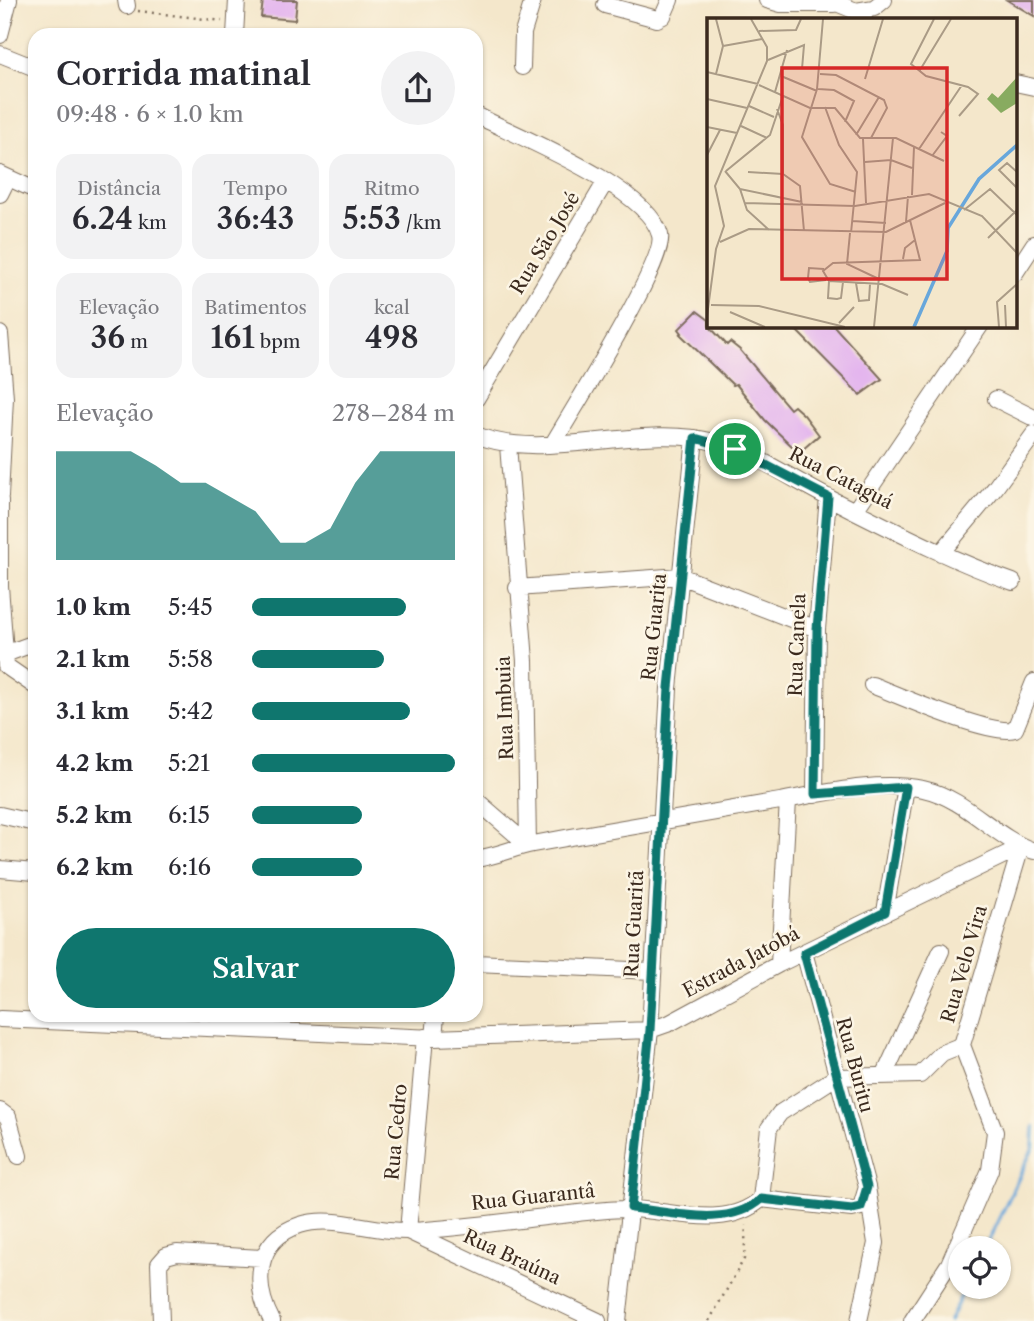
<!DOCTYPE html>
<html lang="pt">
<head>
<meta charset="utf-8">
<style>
	body { margin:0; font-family:"Libre Caslon Text",serif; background:#f2f2f3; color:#2b2b33; height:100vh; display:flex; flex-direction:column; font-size:26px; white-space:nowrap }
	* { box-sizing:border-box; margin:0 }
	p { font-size:23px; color:#7c7c81 }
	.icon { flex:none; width:38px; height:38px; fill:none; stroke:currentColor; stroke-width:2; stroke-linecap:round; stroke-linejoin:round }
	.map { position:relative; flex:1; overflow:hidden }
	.sheet { position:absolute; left:28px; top:28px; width:455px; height:994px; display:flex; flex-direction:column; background:#fff; border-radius:21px; box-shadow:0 2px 5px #0004 }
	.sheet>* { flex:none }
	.controls { position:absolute; left:948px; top:1236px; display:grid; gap:14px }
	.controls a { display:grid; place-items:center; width:63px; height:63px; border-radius:50%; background:#fff; box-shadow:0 2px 5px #0004; font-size:35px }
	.pin { position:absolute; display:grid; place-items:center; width:60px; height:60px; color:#fff; margin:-30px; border:4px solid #fff; border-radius:50%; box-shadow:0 2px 7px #0007 }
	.round { display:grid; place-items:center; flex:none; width:74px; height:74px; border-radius:37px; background:#f2f2f3 }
	.head { display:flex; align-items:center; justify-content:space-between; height:119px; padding:0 28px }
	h1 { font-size:32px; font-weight:600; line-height:52px }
	.metrics { display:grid; grid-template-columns:repeat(3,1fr); gap:10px; height:119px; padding:7px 28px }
	.metrics div { display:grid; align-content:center; border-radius:18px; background:#f2f2f3; text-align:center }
	.metrics b { font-size:30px; font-weight:600 }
	.metrics small { font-size:19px; font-weight:400 }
	.metrics p { font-size:19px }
	.chart { height:196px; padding:14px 28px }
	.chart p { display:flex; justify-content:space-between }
	.chart svg { width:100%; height:126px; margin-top:7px; fill:#0f766e; opacity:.7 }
	.button { display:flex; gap:14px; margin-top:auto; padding:14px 28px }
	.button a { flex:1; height:80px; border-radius:42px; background:#0f766e; color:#fff; font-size:28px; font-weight:600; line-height:80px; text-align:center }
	ul { padding:0 28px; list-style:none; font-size:23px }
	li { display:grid; grid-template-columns:112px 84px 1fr; align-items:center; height:52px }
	li i { height:18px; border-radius:9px; background:#0f766e }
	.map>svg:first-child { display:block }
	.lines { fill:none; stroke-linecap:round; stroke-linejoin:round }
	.stream { stroke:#68a7db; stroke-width:3.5 }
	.building { fill:#e1aeef }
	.minor-casing { stroke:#7c6c5b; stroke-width:18 }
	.path { stroke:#7c6c5b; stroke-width:2.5; stroke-dasharray:2 5; stroke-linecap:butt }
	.minor { stroke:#fff; stroke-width:16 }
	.route-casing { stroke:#fff; stroke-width:14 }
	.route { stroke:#0f766e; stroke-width:9 }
	.labels { text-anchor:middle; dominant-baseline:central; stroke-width:5; stroke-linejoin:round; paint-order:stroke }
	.street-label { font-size:19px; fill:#3b2a1e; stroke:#fcf5e5 }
	.inset-river { fill:none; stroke:#68a7db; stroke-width:3.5 }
	.inset-road { fill:none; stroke:#aa9b86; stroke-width:2 }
	.view { fill:#d62828; fill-opacity:0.15; stroke:#d62828; stroke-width:3.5 }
	.inset-edge { fill:none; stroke:#3b2a1e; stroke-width:3.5 }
</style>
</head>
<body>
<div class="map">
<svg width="1034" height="1321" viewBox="0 0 1034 1321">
	<rect width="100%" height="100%" fill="#fcf5e5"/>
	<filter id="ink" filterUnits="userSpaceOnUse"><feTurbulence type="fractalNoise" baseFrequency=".0143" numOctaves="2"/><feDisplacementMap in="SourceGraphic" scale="14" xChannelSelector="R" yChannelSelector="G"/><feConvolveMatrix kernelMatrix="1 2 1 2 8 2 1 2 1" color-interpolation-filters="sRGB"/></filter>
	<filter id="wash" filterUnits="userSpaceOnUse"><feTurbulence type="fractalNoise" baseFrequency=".00686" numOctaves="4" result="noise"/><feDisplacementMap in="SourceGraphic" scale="28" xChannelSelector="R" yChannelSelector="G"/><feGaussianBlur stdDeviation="1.57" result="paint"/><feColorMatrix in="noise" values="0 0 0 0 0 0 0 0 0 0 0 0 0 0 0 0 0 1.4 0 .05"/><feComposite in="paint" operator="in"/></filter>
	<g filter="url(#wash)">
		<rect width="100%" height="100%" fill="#f4e7cb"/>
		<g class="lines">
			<!-- stream -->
			<path class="stream" d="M985 1248 1033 1148 1034 1126
				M949 1321 966 1286"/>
		</g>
		<g id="blocks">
			<!-- building -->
			<path class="building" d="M263 0H297L295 20 261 17Z
				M1007 0H1034V16Z
				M697 311 709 320V326L727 345 730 342 740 350 790 409 794 406 804 415 819 435 801 451 796 450 765 420 736 384 733 385 680 334 682 333 679 329Z
				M792 326H834L882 379 860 395Z"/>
		</g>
	</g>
	<g filter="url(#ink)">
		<use href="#blocks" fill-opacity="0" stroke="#7c6c5b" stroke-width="2"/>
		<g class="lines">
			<defs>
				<path id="minor" d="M126 0 127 6
					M767 0 781 4H834
					M829 0 856 11 864 19
					M605 5 657 19 663 16 670 0
					M856 11 874 8 884 0
					M0 35 9 0
					M235 35 237 0
					M0 54 35 68
					M522 67 523 33 533 0
					M1015 83 1034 87
					M476 115C519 137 648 188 660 235 667 260 572 411 554 442
					M0 174 35 190
					M0 194 8 178
					M1015 273 1034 244
					M0 334 5 398 0 496
					M476 399 606 181
					M996 399 1034 418
					M476 435C545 463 641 422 714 442 755 453 792 479 829 498 889 528 950 560 1013 582
					M508 445 525 661 528 845
					M0 500V586L6 666
					M856 509 980 326
					M941 553 995 488 1034 434
					M517 588 680 576 817 629
					M5 654 35 643
					M6 666 35 686
					M872 685C900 696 992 737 1015 729L1034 682
					M815 795 817 629 828 497
					M476 800 528 845
					M0 815 35 823
					M476 859C496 856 513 848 533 844 615 829 697 815 780 801 825 793 877 780 923 789 968 799 994 838 1034 851
					M0 869 35 872
					M885 912 906 787
					M804 952 867 1187 876 1243 859 1321
					M476 963 652 971
					M779 964 788 800
					M0 1019 434 1038 650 1030 670 1023 779 964 1021 847
					M425 1037 408 1231 598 1321
					M434 1038 436 1015
					M884 1076 941 951
					M0 1111 8 1117 19 1156
					M761 1199 769 1128 780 1113 836 1077 920 1075 942 1053 962 1045
					M161 1321 159 1264 166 1256 177 1253 261 1258
					M272 1321C253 1285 254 1240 300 1225 334 1214 375 1233 411 1231 464 1228 517 1220 570 1214 590 1212 613 1208 633 1209 676 1211 726 1230 761 1199L852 1209 861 1207 867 1187
					M618 1321 650 1030 669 688 695 438
					M912 1321 949 1264 990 1170 995 1132 962 1045 1021 847"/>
			</defs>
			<!-- minor casing -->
			<use href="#minor" class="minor-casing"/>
			<!-- path -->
			<path class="path" d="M138 11 222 21
				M709 1321 744 1259 746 1225"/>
			<!-- minor -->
			<use href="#minor" class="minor"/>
		</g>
	</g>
	<g class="lines" filter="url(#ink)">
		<defs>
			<path id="route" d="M695 438 735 449 828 497 817 629 815 794 906 787 885 912 804 953 867 1187 861 1207 852 1209 761 1199C727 1229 673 1212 631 1208L650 1030 669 688Z"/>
		</defs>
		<!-- route casing -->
		<use href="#route" class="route-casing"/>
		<!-- route -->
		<use href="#route" class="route"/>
	</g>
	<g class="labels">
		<!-- street labels -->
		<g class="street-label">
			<text transform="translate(545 243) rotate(-59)">Rua São José</text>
			<text transform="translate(841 478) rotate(27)">Rua Cataguá</text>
			<text transform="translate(654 627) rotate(-84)">Rua Guarita</text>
			<text transform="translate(797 645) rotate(-88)">Rua Canela</text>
			<text transform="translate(505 708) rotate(-92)">Rua Imbuia</text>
			<text transform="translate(634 924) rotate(-87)">Rua Guaritã</text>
			<text transform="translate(741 962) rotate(-28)">Estrada Jatobá</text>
			<text transform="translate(964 964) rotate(-74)">Rua Velo Vira</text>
			<text transform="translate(855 1065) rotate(75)">Rua Buritu</text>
			<text transform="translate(396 1132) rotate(-85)">Rua Cedro</text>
			<text transform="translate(533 1197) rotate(-6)">Rua Guarantâ</text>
			<text transform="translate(512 1257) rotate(25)">Rua Braúna</text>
		</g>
	</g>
	<!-- overview -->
	<g transform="translate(707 18)">
		<rect width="310" height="310" fill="#f4e7cb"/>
		<path d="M310 59V85L294 95 280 81 285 75 291 80Z" fill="#88ab60"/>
		<path class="inset-river" d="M207 309 240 233 241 210 272 161 310 127"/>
		<path class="inset-road" d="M116 1 110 71 95 119 123 166 149 174M227 1 204 46 219 58 261 69 271 76 252 98M52 13 89 12 94 1M16 28 55 21M61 42 97 27 95 51M213 52 244 1M0 54 51 66M9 56 16 28 9 1M113 56 129 57 177 82 180 90 164 120M74 58 110 73M158 61 176 1M52 67 103 90H128L153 120H189L237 143M111 71 127 72 147 83 138 104M68 74 80 32M0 81 40 90M42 88 67 99M118 89 132 127 150 154 144 215M70 91 76 107V156M34 108 60 120M0 109 30 115M149 117 172 79M156 121 159 185M212 131 255 67M0 137 13 112M225 138 240 118 234 114M158 144 184 142 205 150M18 153 33 171 40 192 62 212M19 153 63 117 76 78M41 154 76 156 93 168 97 213M310 154 300 145 292 152 310 170M33 171 95 184M205 177 207 129M37 185 148 188 222 176 275 198 310 235M257 192 283 171 310 197M145 203 179 205M199 204 201 178M143 215 140 246 174 262M281 220 310 192M13 224 42 211 179 214 238 185M196 241 198 230 208 222M117 251 102 250 101 260 103 264 119 262M122 263 121 280 130 281 134 280 136 264M149 265 152 283 162 282 163 266M201 277 175 266 122 263 116 253 126 245 213 242 203 202M4 287 52 288 138 309M298 287 299 309M23 294 58 309M0 298 9 231 17 208 8 168 60 43V29L44 1M132 305 147 289M167 309 186 120M292 309 290 284 310 266"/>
		<path class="view" d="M75 50H240V261H75Z"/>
		<rect width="310" height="310" class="inset-edge"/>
	</g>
</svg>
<div class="controls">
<a><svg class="icon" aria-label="locate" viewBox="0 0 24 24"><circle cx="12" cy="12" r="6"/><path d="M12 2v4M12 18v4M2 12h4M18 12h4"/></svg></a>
</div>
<div class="pin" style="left:735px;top:449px;background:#1e9e55"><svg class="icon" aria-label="arrive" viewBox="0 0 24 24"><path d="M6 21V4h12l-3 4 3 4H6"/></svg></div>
<section class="sheet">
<div class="head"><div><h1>Corrida matinal</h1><p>09:48 · 6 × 1.0 km</p></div><a class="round"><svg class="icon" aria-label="share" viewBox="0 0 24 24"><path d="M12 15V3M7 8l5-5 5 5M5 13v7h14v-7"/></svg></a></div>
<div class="metrics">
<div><p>Distância</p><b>6.24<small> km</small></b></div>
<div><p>Tempo</p><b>36:43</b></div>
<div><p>Ritmo</p><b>5:53<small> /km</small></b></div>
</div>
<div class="metrics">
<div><p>Elevação</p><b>36<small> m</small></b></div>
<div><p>Batimentos</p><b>161<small> bpm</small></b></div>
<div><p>kcal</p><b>498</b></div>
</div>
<div class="chart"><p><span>Elevação</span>278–284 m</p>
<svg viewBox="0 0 160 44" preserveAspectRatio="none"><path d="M0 44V6L10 6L20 6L30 6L40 11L50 17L60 17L70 22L80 27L90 38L100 38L110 33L120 17L130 6L140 6L150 6L160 6V44z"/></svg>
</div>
<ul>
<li><b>1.0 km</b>5:45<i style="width:76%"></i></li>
<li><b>2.1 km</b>5:58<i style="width:65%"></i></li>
<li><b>3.1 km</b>5:42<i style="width:78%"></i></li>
<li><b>4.2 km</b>5:21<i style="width:100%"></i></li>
<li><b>5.2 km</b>6:15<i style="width:54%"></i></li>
<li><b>6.2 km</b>6:16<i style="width:54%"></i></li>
</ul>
<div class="button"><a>Salvar</a></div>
</section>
</div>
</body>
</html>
